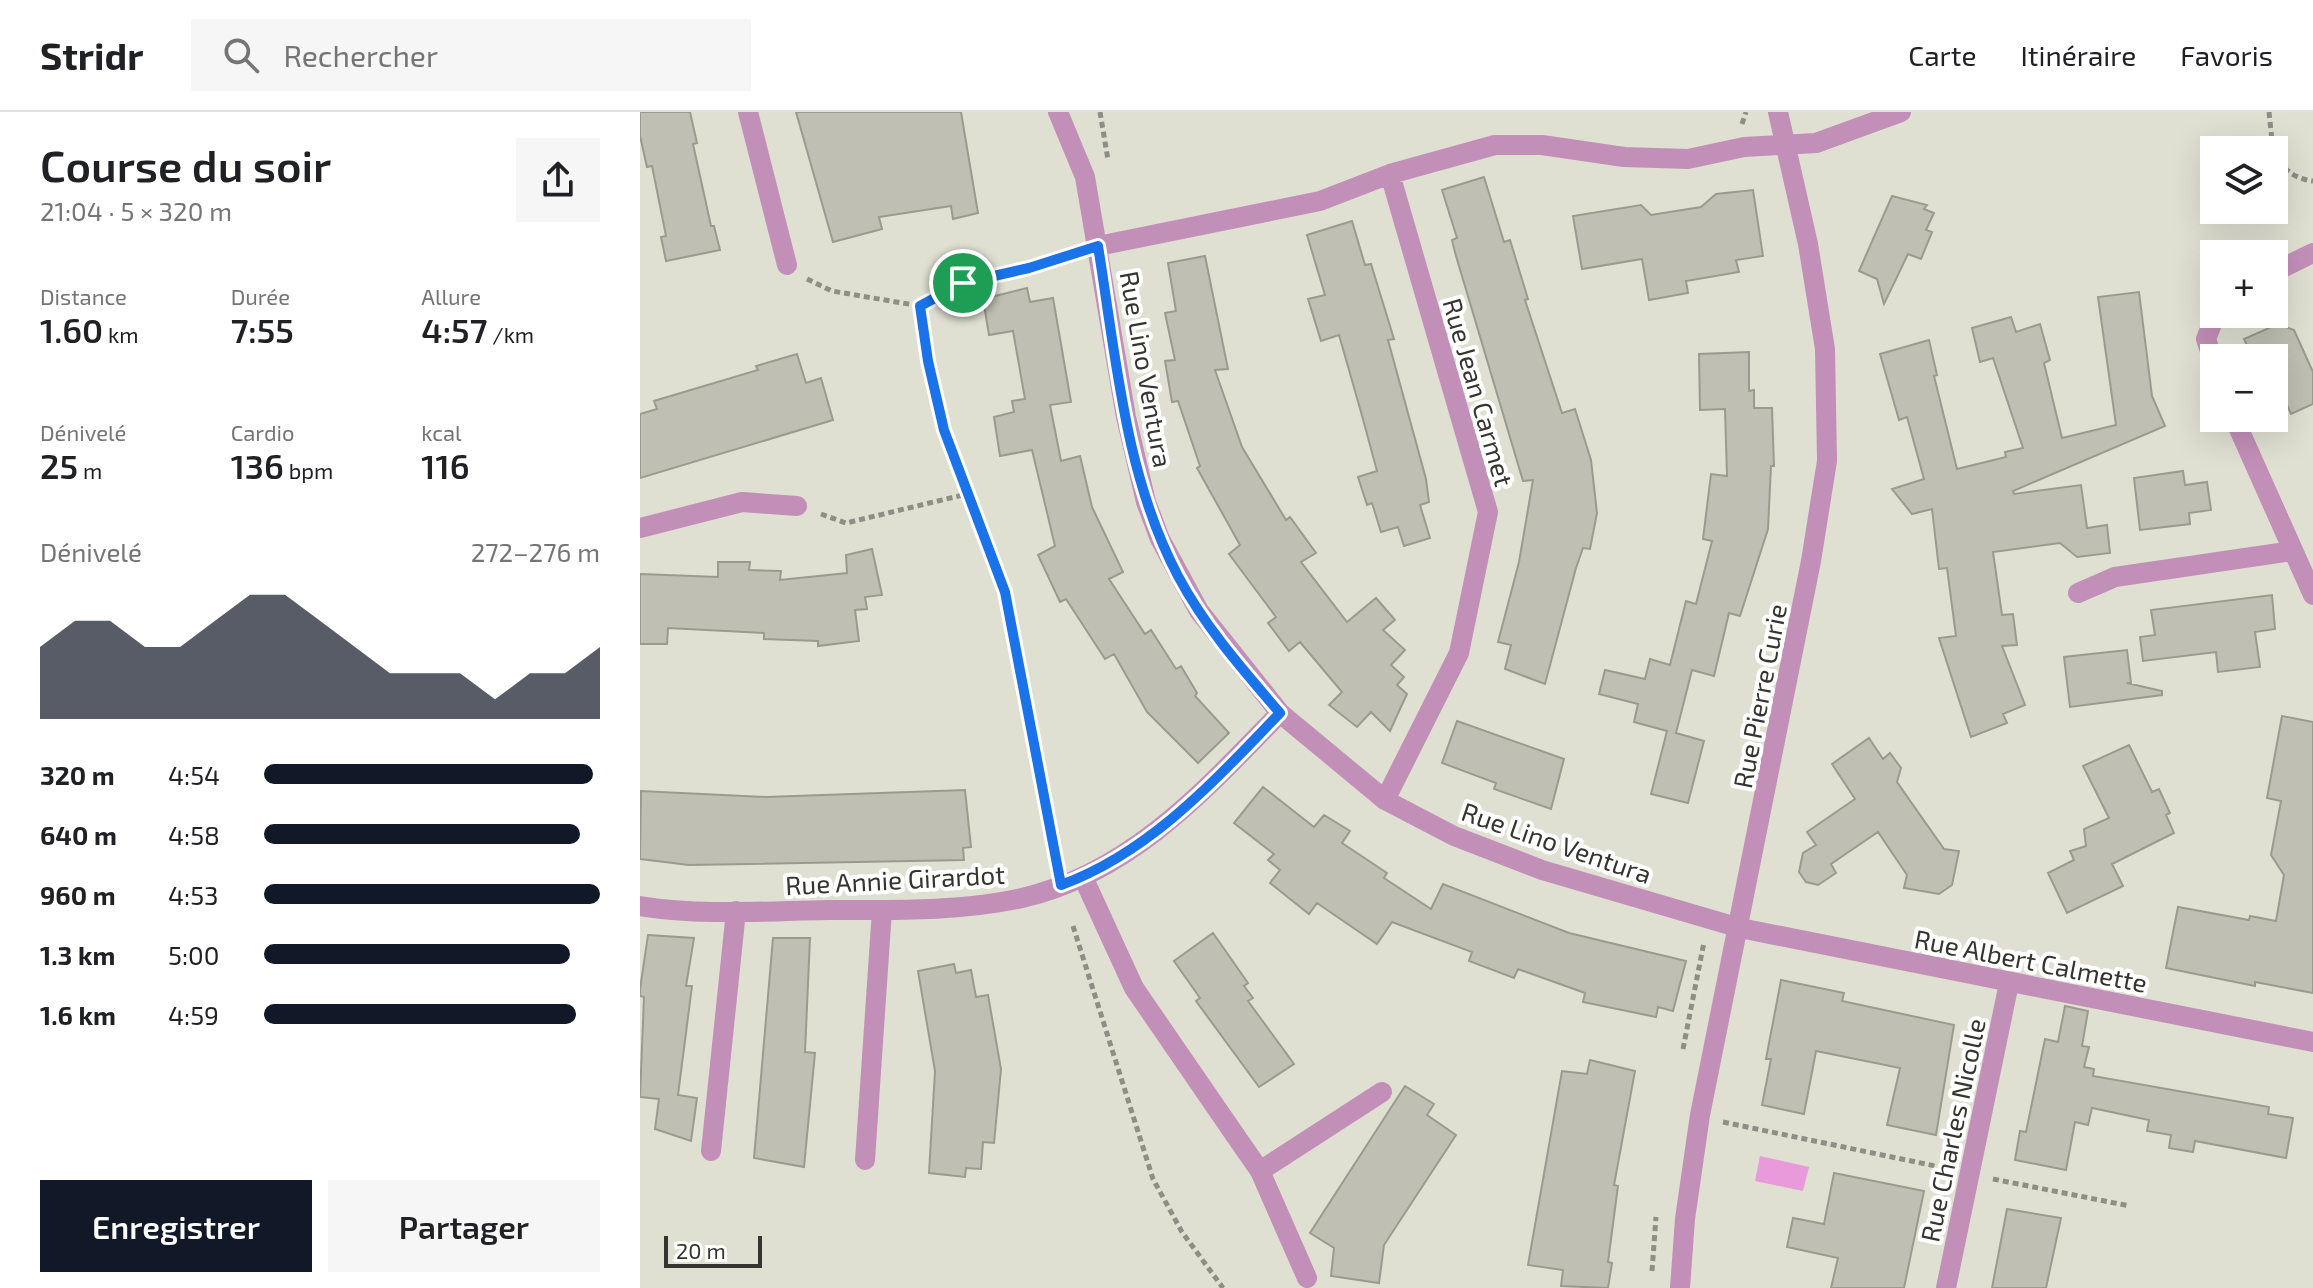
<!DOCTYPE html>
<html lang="fr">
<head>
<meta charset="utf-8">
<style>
	body { margin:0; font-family:"Exo 2",sans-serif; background:#f6f6f6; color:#202124; height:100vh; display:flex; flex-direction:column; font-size:30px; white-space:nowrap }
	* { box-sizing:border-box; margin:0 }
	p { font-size:26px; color:#757577 }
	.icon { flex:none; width:44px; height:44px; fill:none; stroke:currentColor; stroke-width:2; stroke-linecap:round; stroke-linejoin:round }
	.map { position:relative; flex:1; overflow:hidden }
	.sheet { display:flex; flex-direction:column; background:#fff; width:640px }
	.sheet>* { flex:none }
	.buttons { position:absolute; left:1560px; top:24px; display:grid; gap:16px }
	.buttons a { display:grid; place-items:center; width:88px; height:88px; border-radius:0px; background:#fff; box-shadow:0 8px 32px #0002; font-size:40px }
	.scale { position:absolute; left:24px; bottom:20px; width:98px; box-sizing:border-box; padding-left:8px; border:4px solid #353530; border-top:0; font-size:22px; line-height:28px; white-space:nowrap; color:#353530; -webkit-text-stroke:6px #fff; paint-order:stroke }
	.pin { position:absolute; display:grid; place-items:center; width:68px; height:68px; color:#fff; margin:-34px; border:4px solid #fff; border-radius:50%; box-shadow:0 2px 8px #0007 }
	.round { display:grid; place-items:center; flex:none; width:84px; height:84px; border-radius:0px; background:#f6f6f6 }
	.overview { display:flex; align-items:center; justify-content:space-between; height:136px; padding:0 40px }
	h1 { font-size:44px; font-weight:600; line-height:60px }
	.stats { display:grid; grid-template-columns:repeat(3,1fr); gap:12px; height:136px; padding:8px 40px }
	.stats div { display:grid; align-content:center }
	.stats b { font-size:34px; font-weight:600 }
	.stats small { font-size:22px; font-weight:400 }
	.stats p { font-size:22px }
	.chart { height:224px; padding:16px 40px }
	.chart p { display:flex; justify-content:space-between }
	.chart svg { width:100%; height:144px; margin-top:8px; fill:#111827; opacity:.7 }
	.button { display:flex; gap:16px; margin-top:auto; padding:16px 40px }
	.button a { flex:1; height:92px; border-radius:0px; background:#111827; color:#fff; font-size:32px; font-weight:600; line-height:92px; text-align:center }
	.button a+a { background:#f6f6f6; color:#202124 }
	ul { padding:0 40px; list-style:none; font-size:26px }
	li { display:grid; grid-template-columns:128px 96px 1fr; align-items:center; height:60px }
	li i { height:20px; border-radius:10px; background:#111827 }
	header { display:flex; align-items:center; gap:48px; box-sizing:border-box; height:112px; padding:0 40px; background:#fff; border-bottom:2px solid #e0e0e0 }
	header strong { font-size:38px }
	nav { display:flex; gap:44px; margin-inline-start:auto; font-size:28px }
	.search { width:560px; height:72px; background:#f6f6f6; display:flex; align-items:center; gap:20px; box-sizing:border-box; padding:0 28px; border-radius:0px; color:#757577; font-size:30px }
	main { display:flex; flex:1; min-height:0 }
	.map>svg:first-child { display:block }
	.water { fill:#e99adb }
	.building { fill:#bfc0b3; stroke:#9a9b8f; stroke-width:2 }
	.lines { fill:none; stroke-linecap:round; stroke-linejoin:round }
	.path { stroke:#8e8e85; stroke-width:5; stroke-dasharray:6 4; stroke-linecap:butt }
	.service { stroke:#c28fb8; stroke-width:20 }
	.minor { stroke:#c28fb8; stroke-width:20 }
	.tertiary { stroke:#c28fb8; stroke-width:20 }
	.route-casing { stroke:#fff; stroke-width:16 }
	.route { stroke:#1a73e8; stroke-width:10 }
	.labels { text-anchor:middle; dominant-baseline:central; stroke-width:8; stroke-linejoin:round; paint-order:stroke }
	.street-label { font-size:26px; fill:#353530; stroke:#fff }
</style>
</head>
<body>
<header>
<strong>Stridr</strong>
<div class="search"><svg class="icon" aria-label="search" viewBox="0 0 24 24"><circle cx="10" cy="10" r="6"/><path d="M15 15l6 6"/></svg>Rechercher</div>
<nav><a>Carte</a><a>Itinéraire</a><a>Favoris</a></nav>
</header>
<main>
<section class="sheet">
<div class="overview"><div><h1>Course du soir</h1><p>21:04 · 5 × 320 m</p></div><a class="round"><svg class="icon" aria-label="share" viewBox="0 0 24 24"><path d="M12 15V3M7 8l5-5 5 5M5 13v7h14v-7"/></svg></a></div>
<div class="stats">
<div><p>Distance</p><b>1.60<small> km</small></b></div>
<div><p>Durée</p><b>7:55</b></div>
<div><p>Allure</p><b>4:57<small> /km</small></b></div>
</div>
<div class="stats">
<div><p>Dénivelé</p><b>25<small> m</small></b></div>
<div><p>Cardio</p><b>136<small> bpm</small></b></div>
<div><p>kcal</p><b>116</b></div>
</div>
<div class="chart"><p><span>Dénivelé</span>272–276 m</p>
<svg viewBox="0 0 160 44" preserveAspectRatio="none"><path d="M0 44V22L10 14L20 14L30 22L40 22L50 14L60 6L70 6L80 14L90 22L100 30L110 30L120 30L130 38L140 30L150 30L160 22V44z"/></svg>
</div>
<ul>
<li><b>320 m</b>4:54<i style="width:98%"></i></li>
<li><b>640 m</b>4:58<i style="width:94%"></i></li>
<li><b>960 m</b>4:53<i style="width:100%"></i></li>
<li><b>1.3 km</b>5:00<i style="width:91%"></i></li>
<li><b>1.6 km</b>4:59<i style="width:93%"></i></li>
</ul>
<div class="button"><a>Enregistrer</a><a>Partager</a></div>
</section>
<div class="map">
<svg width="1673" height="1176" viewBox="0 0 1673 1176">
	<rect width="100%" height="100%" fill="#dfe0d2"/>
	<!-- water -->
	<path class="water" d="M1120 1044 1169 1055 1163 1079 1115 1069Z"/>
	<!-- building -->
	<path class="building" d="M0 0H50L57 31 53 32 71 114H74L80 138 26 149 21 125 26 124 12 54 7 55 0 24Z
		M156 0H321L338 101 313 107 311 94 239 105 242 117 193 130Z
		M844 65 864 130 870 128 888 187 885 188 922 301 935 297 951 348 957 401 950 437 943 436 936 456 905 572 865 557 871 533 858 530 879 450 893 368 883 369 816 144 812 128 817 126 802 78Z
		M1113 78 1123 144 1096 148 1099 160 1046 169 1048 181 1009 188 1002 147 942 157 933 104 1001 93 1011 103 1061 95 1076 82Z
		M1252 84 1287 93 1284 97 1294 101 1286 118 1292 120 1281 147 1268 142 1244 192 1237 167 1219 159Z
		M712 109 725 153 731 152 754 227 748 228 786 367 789 390 780 393 790 426 764 434 758 415 741 420 732 391 727 393 718 365 737 359 721 300 699 223 681 229 668 187 685 183 667 123Z
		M565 144 588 257 575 258 602 335 646 408 650 405 676 441 661 450 707 510 736 486 755 508 743 518 765 538 751 553 764 565 757 573 767 582 750 619 731 600 717 615 689 593 702 580 660 530 649 539 628 511 636 505 589 442 600 433 557 356 560 354 538 289 532 290 525 249 535 248 525 201 536 199 528 151Z
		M387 176 390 190 413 186 431 290 410 293 421 349 440 344 452 395 483 460 469 467 505 522 511 518 536 557 541 554 557 581 555 584 589 621 558 651 507 600 474 542 465 547 426 487 420 490 398 443 415 434 392 338 360 344 354 305 374 300 372 289 385 287 373 219 349 223 343 187Z
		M1499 180 1512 284 1525 314 1373 379 1374 382 1441 373 1447 416 1467 413 1470 441 1437 445 1420 431 1353 440 1362 503 1373 502 1377 533 1362 534 1385 593 1363 602 1367 611 1331 625 1299 526 1316 524 1307 456 1299 457 1292 397 1272 402 1252 377 1284 367 1267 305 1259 308 1240 242 1289 228 1297 263 1294 264 1317 357 1366 345 1365 340 1383 336 1353 246 1340 250 1332 216 1371 205 1376 220 1400 212 1410 248 1404 251 1422 326 1476 313 1458 185Z
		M1638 212 1654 218 1673 260V292L1651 302 1634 263V246H1613L1604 227Z
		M1109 240V279L1114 278V296H1132L1134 354H1131L1128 417 1100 504 1089 501 1074 564 1052 558 1036 621 1064 629 1048 691 1011 682 1027 619 994 610 998 592 959 582 965 558 1005 567 1010 547 1030 553 1046 489 1056 492 1072 429 1063 427 1071 362 1087 364 1085 297 1060 298 1059 242Z
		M157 242 166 271 181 266 193 308 0 366V302L17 297 14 289 118 258 116 254Z
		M1543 359 1545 373 1567 370 1571 398 1549 401 1550 412 1500 418 1494 366Z
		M232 437 242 483 225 485 227 497 215 498 219 529 178 534V529L124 527V521L28 516 27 532H0V462L78 465V450H110L109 458 141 459 140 468 207 461 206 443Z
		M1632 483 1635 517 1615 520 1620 555 1578 560 1576 540 1503 549 1500 525 1515 523 1511 498Z
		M1487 538 1491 571H1487L1522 579V583L1430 595 1424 545Z
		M1642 604 1673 610V881L1615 870V874L1526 856 1538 795 1609 808 1610 804 1636 809 1644 763 1631 743 1641 689 1627 686Z
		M817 609 924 647 911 697 854 677 856 671 802 651Z
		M1229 626 1243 647 1250 641 1261 656 1257 670 1304 737 1319 739 1312 773 1299 782 1264 776 1267 763 1238 720 1191 752 1196 761 1178 773 1166 770 1159 760 1163 741 1176 733 1167 720 1215 687 1192 652Z
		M1489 633 1512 680 1519 677 1530 701 1526 703 1534 721 1472 752 1483 774 1427 801 1408 761 1434 748 1430 739 1446 734 1444 717 1469 706 1443 654Z
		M623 675 674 715 684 703 710 719 702 731 747 761 744 766 791 797 803 772 929 821 1046 849 1033 899 1018 895 1016 905 943 890 945 881 878 857 874 866 829 849 832 840 752 810 737 832 677 791 669 802 630 771 640 758 628 748 634 742 594 711Z
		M325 678 331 735 323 736 324 748 49 753 0 747 1 679 126 685Z
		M573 821 608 871 604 874 613 886 608 889 654 952 619 975 556 889 560 886 534 849Z
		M8 823 54 826 46 874H52L38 983 57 986 51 1029 15 1017 19 987 0 985 4 885 0 884V877Z
		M133 826H170L165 940 175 941 164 1055 114 1046Z
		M314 852 316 861 331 858 336 885 348 883 361 957 354 1031 343 1030 341 1057 326 1056 325 1065 289 1061 295 959 278 859Z
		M1141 868 1204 881 1202 889 1314 913 1296 1023 1247 1013 1260 956 1176 939 1164 1002 1122 993 1131 947H1126Z
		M1425 894 1448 899 1442 934 1449 935 1444 955 1454 957 1453 964 1629 995 1628 1002 1653 1006 1646 1046 1555 1029 1553 1040 1529 1036 1531 1023 1507 1019 1509 1008 1452 996 1448 1013 1435 1010 1426 1058 1375 1048 1380 1019 1386 1020 1405 927 1418 930Z
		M950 948 995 959 974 1073 978 1074 968 1150 972 1151 968 1176 921 1174 923 1158 888 1153 922 959 947 962Z
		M765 974 794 992 787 1003 816 1023 744 1133 739 1171 691 1164 694 1136 670 1121Z
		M1194 1061 1284 1079 1264 1176H1191L1198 1146 1147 1135 1153 1106 1184 1112Z
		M1367 1097 1421 1106 1406 1176H1352Z"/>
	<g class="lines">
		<!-- path -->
		<path class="path" d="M460 0 468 48
			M1629 0 1633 38
			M1102 12 1106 0
			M1634 39C1643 58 1653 66 1673 69
			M167 167 192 179 280 194 323 171 434 141
			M280 194 304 318 365 480 416 750
			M181 402 206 411 327 382
			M433 814 513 1067 542 1120 583 1176
			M1043 937 1064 830
			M1083 1010 1305 1056
			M1353 1067 1490 1094
			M1012 1159 1016 1105"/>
		<!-- service -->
		<path class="service" d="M595 1023 620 1059 667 1166
			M225 1048 242 798
			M620 1059 742 980"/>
		<!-- minor -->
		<path class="minor" d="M108 0 147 153
			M418 0 445 65 486 305 506 390 520 427 559 499 640 601 745 688 814 724 902 758 1100 816 1673 930
			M458 134 680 89 750 62 855 33H902L984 45 1048 47 1104 35 1176 31 1261 0
			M1634 160 1673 141
			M1574 251 1566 227 1576 202
			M1594 306 1673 483
			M0 416 102 390 157 394
			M1438 481 1475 465 1653 439
			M745 688 819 541 848 400 750 62
			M443 765 494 876 595 1023
			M0 794C62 804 126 799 188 798 252 798 319 800 382 786 491 761 566 677 640 601
			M71 1039 96 799
			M1306 1176 1369 871"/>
		<!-- tertiary -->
		<path class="tertiary" d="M1040 1176 1045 1107 1060 1003 1171 449 1187 349 1185 237 1168 132 1138 0"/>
	</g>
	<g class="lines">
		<defs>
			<path id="route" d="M458 134C476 245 485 364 538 464 565 515 603 558 640 601 575 668 511 740 421 773L365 480 304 318 288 249 280 194 323 171 389 156Z"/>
		</defs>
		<!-- route casing -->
		<use href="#route" class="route-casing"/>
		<!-- route -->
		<use href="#route" class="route"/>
	</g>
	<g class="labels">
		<!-- street labels -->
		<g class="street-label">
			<text transform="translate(507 257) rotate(80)">Rue Lino Ventura</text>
			<text transform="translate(839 280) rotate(74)">Rue Jean Carmet</text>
			<text transform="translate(1119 584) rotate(-79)">Rue Pierre Curie</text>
			<text transform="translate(917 730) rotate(19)">Rue Lino Ventura</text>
			<text transform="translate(255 767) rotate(-3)">Rue Annie Girardot</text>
			<text transform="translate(1391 848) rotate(11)">Rue Albert Calmette</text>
			<text transform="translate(1312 1018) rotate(-78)">Rue Charles Nicolle</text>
		</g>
	</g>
</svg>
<div class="buttons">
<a><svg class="icon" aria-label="layers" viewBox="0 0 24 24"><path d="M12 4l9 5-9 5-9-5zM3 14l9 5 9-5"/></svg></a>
<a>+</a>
<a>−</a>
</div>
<div class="scale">20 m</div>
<div class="pin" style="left:323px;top:171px;background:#1e9e55"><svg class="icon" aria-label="arrive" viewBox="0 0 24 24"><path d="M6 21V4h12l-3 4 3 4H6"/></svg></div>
</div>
</main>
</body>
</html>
